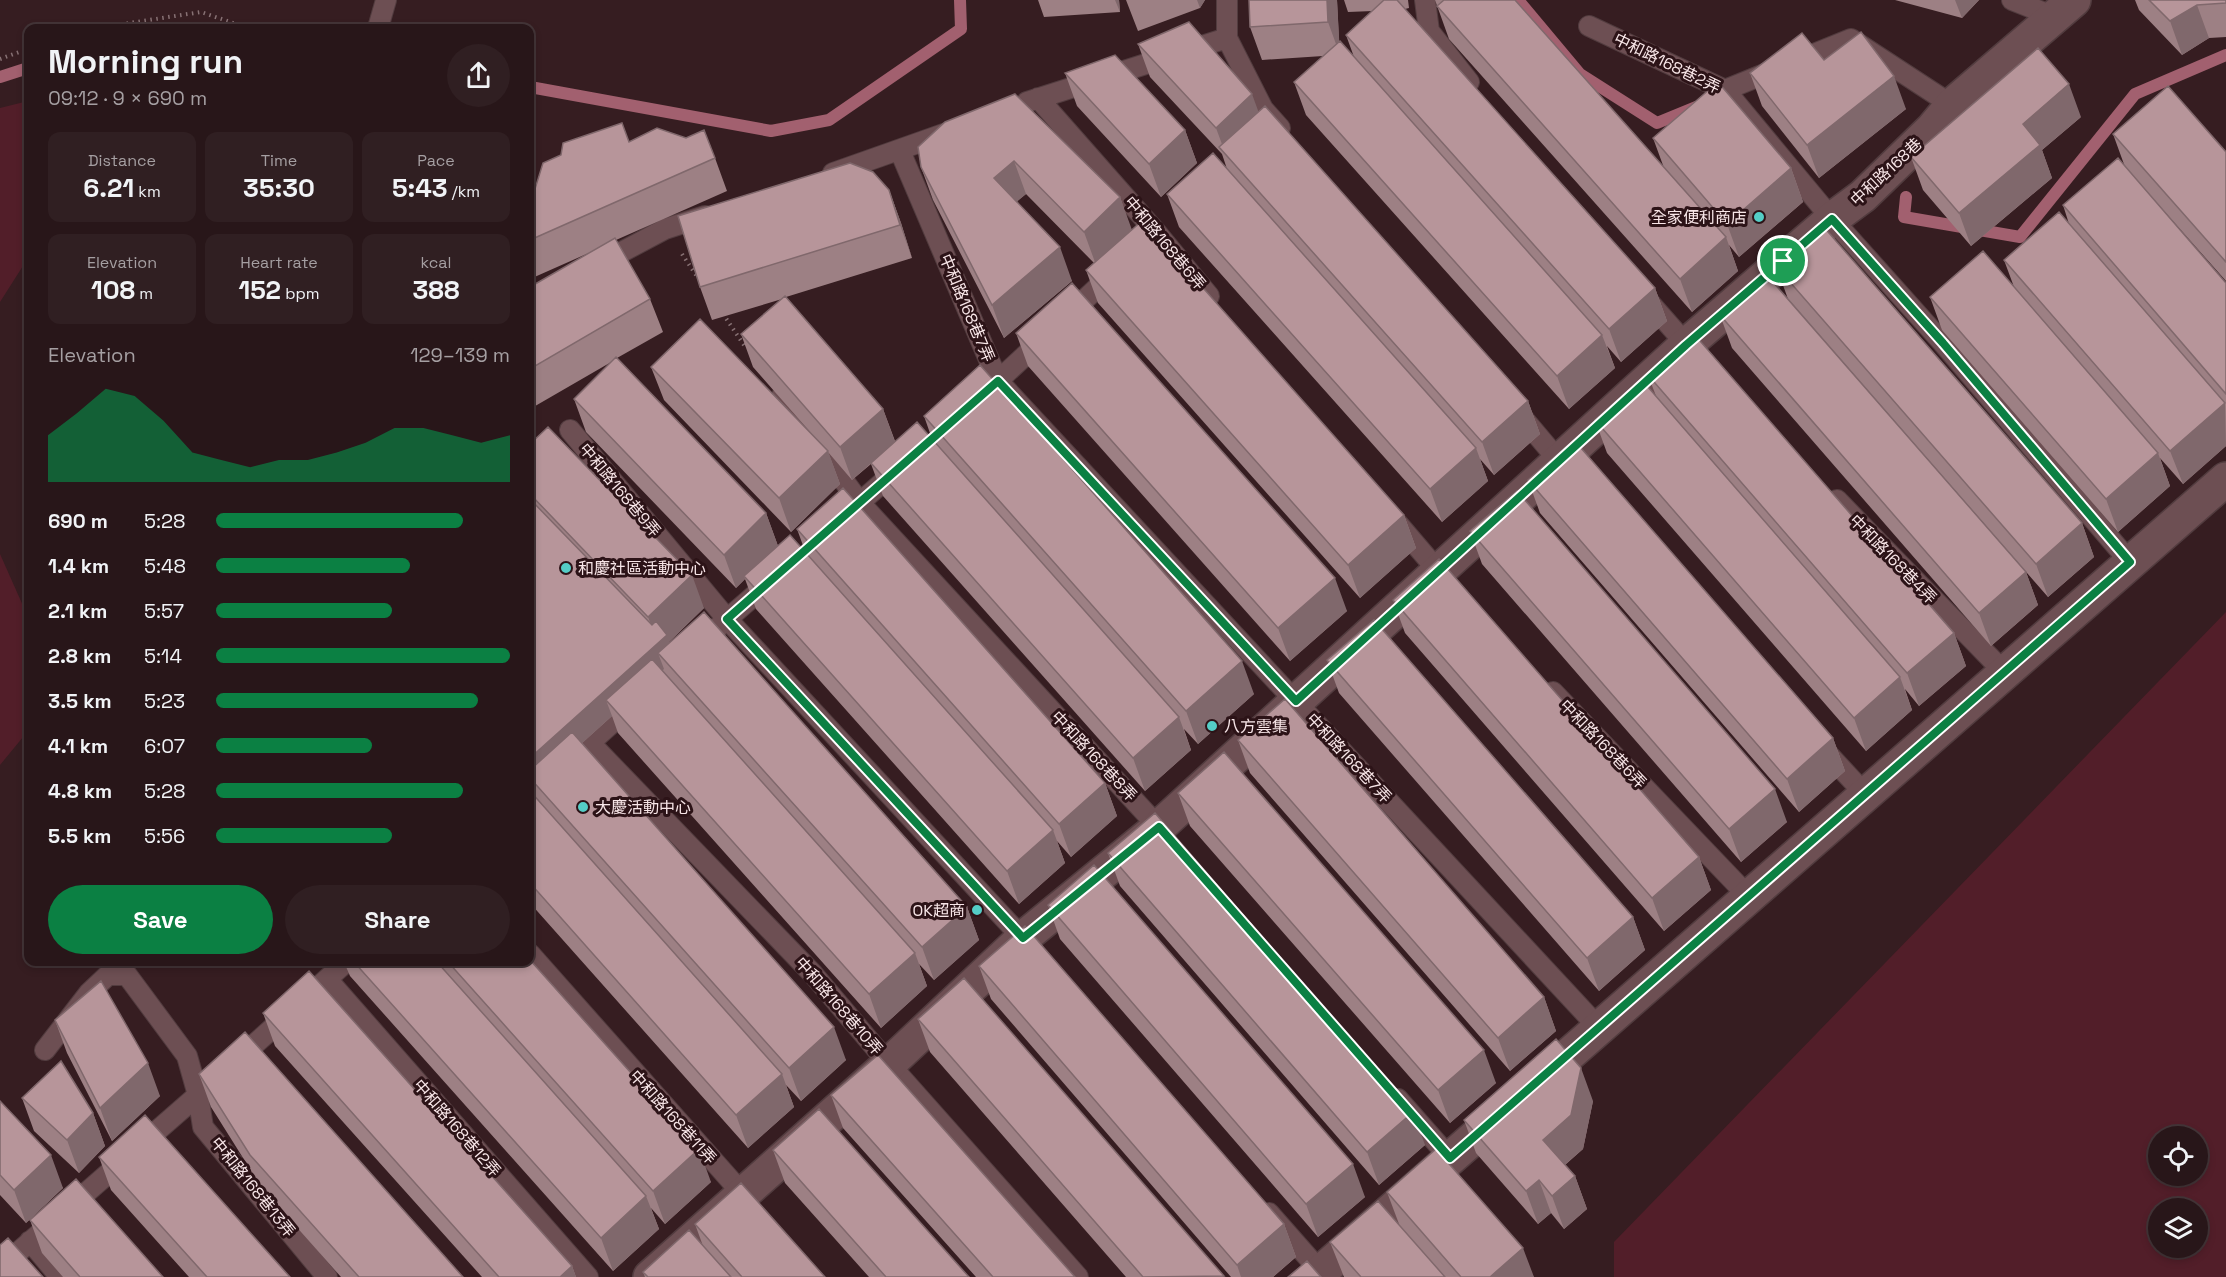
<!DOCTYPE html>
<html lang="en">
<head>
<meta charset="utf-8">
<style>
	body { margin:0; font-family:"Space Grotesk","Noto Sans TC",sans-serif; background:#301f22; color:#f1f3f6; height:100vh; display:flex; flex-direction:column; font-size:22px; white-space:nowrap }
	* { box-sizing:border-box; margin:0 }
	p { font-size:20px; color:#a59fa2 }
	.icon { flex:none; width:33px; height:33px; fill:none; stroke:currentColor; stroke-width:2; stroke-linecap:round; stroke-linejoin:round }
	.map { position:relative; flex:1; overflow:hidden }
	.side { position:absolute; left:24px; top:24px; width:510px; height:942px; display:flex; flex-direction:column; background:#281619; border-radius:12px; box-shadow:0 3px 9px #0003,0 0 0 2px #443538 }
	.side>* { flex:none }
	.tools { position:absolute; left:2148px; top:1126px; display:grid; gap:12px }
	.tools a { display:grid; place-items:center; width:60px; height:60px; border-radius:50%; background:#281619; box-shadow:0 3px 9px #0003,0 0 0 2px #443538; font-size:30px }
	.pin { position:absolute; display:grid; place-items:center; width:51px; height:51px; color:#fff; margin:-26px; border:3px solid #fff; border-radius:50%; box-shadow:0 2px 6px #0007 }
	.round { display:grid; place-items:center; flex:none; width:63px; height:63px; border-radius:32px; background:#301f22 }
	.summary { display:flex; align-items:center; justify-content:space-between; height:102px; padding:0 24px }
	h1 { font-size:33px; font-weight:800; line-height:45px }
	.stats { display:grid; grid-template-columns:repeat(3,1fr); gap:9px; height:102px; padding:6px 24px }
	.stats div { display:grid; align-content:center; border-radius:12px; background:#301f22; text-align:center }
	.stats b { font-size:26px; font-weight:800 }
	.stats small { font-size:16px; font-weight:400 }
	.stats p { font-size:16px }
	.chart { height:168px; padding:12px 24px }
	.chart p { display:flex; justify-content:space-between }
	.chart svg { width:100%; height:108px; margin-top:6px; fill:#0b8043; opacity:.7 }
	.action { display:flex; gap:12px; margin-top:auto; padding:12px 24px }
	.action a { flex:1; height:69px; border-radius:36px; background:#0b8043; color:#fff; font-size:24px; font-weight:800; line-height:69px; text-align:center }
	.action a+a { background:#301f22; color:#f1f3f6 }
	ul { padding:0 24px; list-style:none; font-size:20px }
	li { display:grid; grid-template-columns:96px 72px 1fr; align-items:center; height:45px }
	li i { height:15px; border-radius:8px; background:#0b8043 }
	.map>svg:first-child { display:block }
	.green { fill:#521e29; fill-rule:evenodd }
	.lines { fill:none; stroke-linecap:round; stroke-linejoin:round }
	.stream { stroke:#a2606f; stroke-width:12 }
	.lane-casing { stroke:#523c3f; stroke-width:22 }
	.street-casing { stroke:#523c3f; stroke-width:36 }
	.path { stroke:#877174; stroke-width:4; stroke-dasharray:1.5 4.5; stroke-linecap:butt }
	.lane { stroke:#6d4f53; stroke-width:20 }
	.street { stroke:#6d4f53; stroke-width:33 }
	.wall { fill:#9d8084 }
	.shaded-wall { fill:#80686c }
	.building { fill:#b7959a; stroke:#80686c; stroke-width:1.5 }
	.route-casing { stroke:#fff; stroke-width:12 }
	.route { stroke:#0b8043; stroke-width:8 }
	.poi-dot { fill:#54cdc6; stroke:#2c1317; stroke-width:2 }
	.labels { text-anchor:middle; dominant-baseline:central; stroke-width:6; stroke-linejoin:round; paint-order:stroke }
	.street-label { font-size:16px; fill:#f8e6e8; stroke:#2c1317 }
	.poi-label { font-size:16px; fill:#f8e6e8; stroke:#2c1317; text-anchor:start }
</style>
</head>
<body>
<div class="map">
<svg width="2226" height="1277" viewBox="0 0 2226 1277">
	<rect width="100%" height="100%" fill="#361d21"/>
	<!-- green -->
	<path class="green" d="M28 101V258L0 302V108Z
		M0 554 28 617V731L0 765Z
		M2226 612V1277H1614V1242ZM2158 1137H2198V1176H2158ZM2158 1209H2198V1248H2158Z"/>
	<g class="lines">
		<!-- stream -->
		<path class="stream" d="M1518 0 1580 74 1657 123 1696 107
			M0 77 28 68
			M530 87 771 131 829 120 961 29 960 0
			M1906 197 1904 217 2020 237 2135 94 2226 55"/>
		<defs>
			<path id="lane" d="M1425 0 1429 31 1469 82
				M2012 0 2055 17
				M1589 26 1725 90 1832 219 1943 343 2130 562
				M378 28 386 0
				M1227 38 1263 109 1280 128
				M1725 90 1851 39 1952 105
				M1038 98 1156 232 1209 296
				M1027 102 1227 38V0
				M900 151 998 381 1599 1028
				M833 173 949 132
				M601 263 665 229 705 216
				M1649 302 1693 352
				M1066 317 1113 273
				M990 388 1043 339
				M782 396 860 503 1165 834
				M1522 417 1565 468
				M570 430 727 619 1029 945
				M1837 500 2004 672
				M850 511 898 469
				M1398 524 1445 579
				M717 628 772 580
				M1553 692 1749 897
				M590 743 813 974 889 1064 1078 1277
				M1827 753 1865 794
				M530 797 686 656
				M530 954 749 1201
				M327 979 588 1277
				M45 1050 89 993 108 975H127L187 1056 198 1095 203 1127 327 1277
				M237 1060 346 962
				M1398 1099 1450 1158
				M1269 1213 1321 1272
				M30 1241 60 1277
				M0 1268 206 1088"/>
			<path id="street" d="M650 1277 889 1064 1023 938 1159 827 1686 345 1832 219 1863 196 1932 129 1952 105 2074 0
				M1315 1277 2226 479"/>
		</defs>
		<!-- lane casing -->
		<use href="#lane" class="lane-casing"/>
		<!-- street casing -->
		<use href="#street" class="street-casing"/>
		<!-- path -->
		<path class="path" d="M97 28 201 12 236 24 241 28
			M0 59 28 49
			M682 254 698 278
			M723 314 746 348"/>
		<!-- lane -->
		<use href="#lane" class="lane"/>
		<!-- street -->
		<use href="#street" class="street"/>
	</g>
	<!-- wall -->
	<path class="wall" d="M1038 0H1119L1120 12 1044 17Z
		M1126 0H1205L1200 8 1138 31Z
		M1337 0 1339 41 1354 57 1346 35 1373 11 1348 12 1344 0H1408L1409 8 1405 9 1655 288 1667 321 1621 362 1607 346 1615 368 1569 409 1306 115 1294 82 1323 56 1262 60 1250 27Z
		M1435 0H1515L1664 168 1653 138 1791 168 1803 202 1739 257 1729 245 1738 271 1692 312 1449 39Z
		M1895 0H1979L1962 18Z
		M2135 0H2226V37L2209 38 2182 55 2139 10Z
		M1138 44 1259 112 1528 401 1540 434 1494 475 1480 459 1488 481 1442 522 1179 227 1167 194 1227 169 1222 154 1150 77Z
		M1824 60 1906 109 1819 178 1762 106 1750 73Z
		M1065 73 1185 130 1197 163 1161 197 1077 106Z
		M2081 117 2042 150 2052 178 1971 246 1923 190 1911 157Z
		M945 122 1120 197 1131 230 1404 515 1416 548 1360 598 1098 303 1086 270 1094 263 1026 194 1017 201 1072 281 1004 338 933 200 921 167Z
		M2113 134 2226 152V281L2125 167Z
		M629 142 715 158 727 191 616 240 650 299 663 332 617 358 766 513 778 546 805 551 797 529 1105 783 1117 816 1071 857 1057 841 1065 863 1019 904 756 609 745 579 736 588 586 432 574 399 613 361 530 409V287L591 252 530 279V205Z
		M889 190 901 223 912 258 786 297 883 409 895 441 932 439 924 416 1254 694 1198 744 1184 729 1191 750 1145 791 883 496 871 464 852 480 828 452 840 484 791 532 664 400 651 367 819 442 753 367 741 334 782 299 712 320 700 287Z
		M2063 205 2226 283V446L2183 484 2160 458 2170 486 2118 532 1942 330 1930 297 2014 287 2004 260 2069 224Z
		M1776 266 2082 523 2094 557 2048 597 1788 299Z
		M1720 315 2026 572 2038 605 1991 646 1732 348Z
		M1016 333 1347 611 1290 661 1028 366Z
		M1648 375 1954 633 1966 666 1919 706 1905 689 1912 710 1866 751 1607 453 1595 420 1656 396Z
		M530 444 704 608 669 642V643L967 907 979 940 934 980 919 964 927 986 881 1028 618 733 612 716 582 743 846 1060 801 1101 786 1085 794 1107 748 1148 530 903V791L534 795 531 789 530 790Z
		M1528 480 1833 738 1845 771 1799 812 1540 513Z
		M1470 531 1787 822 1741 862 1482 564Z
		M1393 600 1699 857 1711 890 1664 931 1405 633Z
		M1327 660 1633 917 1645 950 1599 991 1339 693Z
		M1238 740 1544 997 1556 1031 1510 1071 1250 773Z
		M1178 793 1496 1083 1450 1123 1190 826Z
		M1108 853 1425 1145 1379 1185 1120 886Z
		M1048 905 1365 1197 1318 1237 1060 939Z
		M344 962H530L711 1182 665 1224 651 1208 659 1229 613 1271 350 976Z
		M979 966 1284 1224 1296 1257 1273 1277H1231L991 999Z
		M964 978 1224 1277H1126L930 1052 918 1019Z
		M263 1013 572 1266 576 1277H482L275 1046Z
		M55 1020 160 1096 112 1141 67 1053Z
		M199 1074 463 1277H341L262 1188 211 1107Z
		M831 1095 1075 1277H976L843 1128Z
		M22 1098 93 1113 105 1146 79 1173 34 1131Z
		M0 1101 63 1188 26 1223 0 1195Z
		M1593 1101 1583 1149 1565 1165 1575 1176 1587 1209 1564 1229 1551 1213 1538 1224 1476 1153 1464 1120Z
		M773 1150 969 1277H869L785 1183Z
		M99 1157 290 1277H189L111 1190Z
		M1387 1192 1534 1277H1344L1330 1242 1399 1224Z
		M30 1220 163 1277H63L42 1253Z
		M695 1224 825 1277H645L643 1272 703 1246Z"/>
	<!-- shaded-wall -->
	<path class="shaded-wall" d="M1115 0H1119L1120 12Z
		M1197 0H1205L1200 8Z
		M1327 0H1337L1340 55 1328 22Z
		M1955 0H1979L1962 18Z
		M2197 5 2209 38 2182 55 2170 21Z
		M1894 76 1906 109 1819 178 1807 145Z
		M2069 84 2081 117 2042 150 2052 178 1971 246 1959 213 2023 124Z
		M1252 94 1264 127 1226 155 1216 128Z
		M1185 130 1197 163 1161 197 1149 164Z
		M1014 161 1026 194 1006 211 994 178Z
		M1791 168 1803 202 1739 257 1727 224Z
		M889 190 901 223 912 258 900 225Z
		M1120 197 1132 230 1096 265 1084 232Z
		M1726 237 1738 271 1692 312 1680 279Z
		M1060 247 1072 281 1004 338 992 305Z
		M1655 288 1667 321 1621 362 1609 329Z
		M1602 335 1615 368 1569 409 1557 376Z
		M1528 401 1540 434 1494 475 1482 442Z
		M2225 403 2226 446 2183 484 2170 451Z
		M883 409 895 442 852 480 840 447Z
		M1476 448 1488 481 1442 522 1430 489Z
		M828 451 840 484 791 532 779 498Z
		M2158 453 2170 486 2118 532 2106 499Z
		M766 513 778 546 744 576 745 579 736 588 724 555Z
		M1404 515 1416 548 1360 598 1348 565Z
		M2082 523 2094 557 2048 597 2036 564Z
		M2026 572 2038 605 1991 646 1979 613Z
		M692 575 704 608 669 642 675 659 658 653 664 669 617 712 606 700 612 716 536 785 530 778V758L658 643 648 617Z
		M1335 578 1347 611 1290 661 1278 628Z
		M1954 633 1966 666 1919 706 1907 673Z
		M1242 661 1254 694 1198 744 1186 711Z
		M1900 677 1912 710 1866 751 1854 718Z
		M1179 717 1191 750 1145 791 1133 758Z
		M1833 738 1845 771 1799 812 1787 779Z
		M1105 783 1117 816 1071 857 1059 824Z
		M1775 789 1787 822 1741 862 1729 829Z
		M1053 830 1065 863 1019 904 1007 871Z
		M1699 857 1711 890 1664 931 1652 898Z
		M967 907 979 940 934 980 922 947Z
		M1633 917 1645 950 1599 991 1587 958Z
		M915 953 927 986 881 1028 869 994Z
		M1544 997 1556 1031 1510 1071 1498 1038Z
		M834 1027 846 1060 801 1101 789 1068Z
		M1484 1050 1496 1083 1450 1123 1438 1090Z
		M148 1063 160 1096 112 1141 100 1108Z
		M1581 1068 1593 1101 1583 1149 1555 1173 1543 1140Z
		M782 1074 794 1107 748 1148 736 1115Z
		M1413 1112 1425 1145 1379 1185 1367 1152Z
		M93 1113 105 1146 79 1173 67 1140Z
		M699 1149 711 1182 665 1224 653 1191Z
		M51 1155 63 1188 26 1223 14 1190Z
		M1353 1164 1365 1197 1318 1237 1306 1204Z
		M1575 1176 1587 1209 1564 1229 1552 1196Z
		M1539 1180 1551 1213 1538 1224 1526 1191Z
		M646 1196 659 1229 613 1271 601 1238Z
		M1284 1224 1296 1257 1273 1277H1241L1237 1265Z
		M1523 1248 1534 1277H1490Z
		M572 1266 576 1277H560Z"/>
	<!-- building -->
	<path class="building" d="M1249 0H1327L1328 22 1250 27Z
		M1384 0H1397L1655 288 1609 329 1346 35Z
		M1444 0H1515L1726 237 1680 279 1437 6Z
		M2149 0H2226V3L2197 5 2170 21Z
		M1189 22 1252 94 1216 128 1138 44Z
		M1861 32 1894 76 1807 145 1750 73 1802 33 1824 60Z
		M1340 41 1602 335 1557 376 1294 82Z
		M2038 48 2069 84 2023 124 2040 145 1959 213 1911 157Z
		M1115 55 1185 130 1149 164 1065 73Z
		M1718 82 1791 168 1727 224 1653 138Z
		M2168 86 2226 152V262L2113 134Z
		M1015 94 1120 197 1084 232 1014 161 994 178 1060 247 992 305 921 167 918 147 945 122Z
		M1265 106 1528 401 1482 442 1219 147Z
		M622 123 629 142 657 128 686 138 704 130 715 158 530 240V205L543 163 561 155 563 143Z
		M1213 153 1476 448 1430 489 1167 194Z
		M2118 158 2226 283V394L2063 205Z
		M850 163 873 172 889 190 900 225 700 287 678 216Z
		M2059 212 2225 403 2170 451 2004 260Z
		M1143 220 1404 515 1348 565 1086 270Z
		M1822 225 2082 523 2036 564 1776 266Z
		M615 238 650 299 530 369V287Z
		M1983 251 2158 453 2106 499 1930 297Z
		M1766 274 2026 572 1979 613 1720 315Z
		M1072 283 1335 578 1278 628 1016 333Z
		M785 296 883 409 840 447 741 334Z
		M700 319 828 451 779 498 651 367Z
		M1694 334 1954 633 1907 673 1648 375Z
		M616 357 766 513 724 555 574 399Z
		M980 365 1242 661 1186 711 924 416Z
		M1641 379 1900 677 1854 718 1595 420Z
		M917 422 1179 717 1133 758 871 463Z
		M548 427 692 575 648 617 530 494V444Z
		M1574 440 1833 738 1787 779 1528 480Z
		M843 488 1105 783 1059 824 797 529Z
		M1517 491 1775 789 1729 829 1470 531Z
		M530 499 652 625 656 621 667 635 530 758Z
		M790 535 1053 830 1007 871 744 576Z
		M1439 559 1699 857 1652 898 1393 600Z
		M704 612 967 907 922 947 658 653Z
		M1374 620 1633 917 1587 958 1327 660Z
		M652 659 915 953 869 994 606 700Z
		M1285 699 1544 997 1498 1038 1238 740Z
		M572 732 834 1027 789 1068 530 778V770Z
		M1224 752 1484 1050 1438 1090 1178 793Z
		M530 791 782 1074 736 1115 530 883Z
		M1155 813 1413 1112 1367 1152 1108 853Z
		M1094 865 1353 1164 1306 1204 1048 905Z
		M1025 926 1284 1224 1237 1265 979 966Z
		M530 960 699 1149 653 1191 448 962H530Z
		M354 962H437L646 1196 601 1238Z
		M309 971 572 1266 560 1277H499L263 1013Z
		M964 978 1224 1276 1143 1277 918 1019Z
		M101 981 148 1063 100 1108 55 1020Z
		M245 1032 463 1277H359L250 1155 199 1074Z
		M1556 1039 1581 1068 1571 1115 1543 1140 1575 1176 1552 1196 1539 1180 1526 1191 1464 1120Z
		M878 1055 1075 1277H993L831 1095Z
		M61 1061 93 1113 67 1140 22 1098Z
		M0 1101 51 1155 14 1190 0 1175Z
		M819 1109 969 1277H886L773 1150Z
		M145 1115 290 1277H207L99 1157Z
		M1436 1149 1523 1248 1490 1277H1461L1387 1192Z
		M76 1179 163 1277H80L30 1220Z
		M741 1183 825 1277H742L695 1224Z
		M1378 1201 1445 1277H1361L1330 1242Z
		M689 1230 731 1277H648L643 1272Z
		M8 1238 43 1277H0V1245Z
		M1307 1261 1321 1277H1288Z"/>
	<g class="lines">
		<defs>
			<path id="route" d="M1832 219 1943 343 2130 562 1450 1158 1159 827 1023 938 727 619 998 381 1296 701 1686 345Z"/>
		</defs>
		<!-- route casing -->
		<use href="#route" class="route-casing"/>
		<!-- route -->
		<use href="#route" class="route"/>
	</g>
	<!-- markers -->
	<g class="poi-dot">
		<circle cx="1759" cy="217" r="6"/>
		<circle cx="566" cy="568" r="6"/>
		<circle cx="1212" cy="726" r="6"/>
		<circle cx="583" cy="807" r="6"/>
		<circle cx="977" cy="910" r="6"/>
	</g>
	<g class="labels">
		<!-- street labels -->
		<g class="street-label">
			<text transform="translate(1667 63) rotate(26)">中和路168巷2弄</text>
			<text transform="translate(1886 172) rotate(-43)">中和路168巷</text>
			<text transform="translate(1165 243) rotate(50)">中和路168巷6弄</text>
			<text transform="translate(967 308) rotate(67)">中和路168巷7弄</text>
			<text transform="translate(620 490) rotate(50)">中和路168巷9弄</text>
			<text transform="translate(1893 559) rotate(46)">中和路168巷4弄</text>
			<text transform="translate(1603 744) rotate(46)">中和路168巷6弄</text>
			<text transform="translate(1094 756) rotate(47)">中和路168巷8弄</text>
			<text transform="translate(1349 758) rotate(47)">中和路168巷7弄</text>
			<text transform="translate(839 1006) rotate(49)">中和路168巷10弄</text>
			<text transform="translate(673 1117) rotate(48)">中和路168巷11弄</text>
			<text transform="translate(457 1128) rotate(49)">中和路168巷12弄</text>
			<text transform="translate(253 1187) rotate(51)">中和路168巷13弄</text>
		</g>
		<!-- poi labels -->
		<g class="poi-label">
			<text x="1747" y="217" text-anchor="end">全家便利商店</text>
			<text x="578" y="568">和慶社區活動中心</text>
			<text x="1224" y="726">八方雲集</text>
			<text x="595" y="807">大慶活動中心</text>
			<text x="965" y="910" text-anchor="end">OK超商</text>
		</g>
	</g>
</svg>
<div class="tools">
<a><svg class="icon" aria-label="locate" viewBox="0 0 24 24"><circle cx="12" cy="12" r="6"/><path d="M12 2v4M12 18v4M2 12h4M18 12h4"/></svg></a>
<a><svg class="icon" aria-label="layers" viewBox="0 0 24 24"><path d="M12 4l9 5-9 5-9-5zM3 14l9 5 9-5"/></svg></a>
</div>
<div class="pin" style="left:1783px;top:261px;background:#1e9e55"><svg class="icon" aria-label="arrive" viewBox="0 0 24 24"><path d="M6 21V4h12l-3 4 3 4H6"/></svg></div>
<section class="side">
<div class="summary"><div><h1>Morning run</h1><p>09:12 · 9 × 690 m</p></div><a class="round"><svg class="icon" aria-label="share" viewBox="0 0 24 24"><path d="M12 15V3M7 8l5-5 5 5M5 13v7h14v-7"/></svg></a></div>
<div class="stats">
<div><p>Distance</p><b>6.21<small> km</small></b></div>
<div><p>Time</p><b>35:30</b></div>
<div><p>Pace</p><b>5:43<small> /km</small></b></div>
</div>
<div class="stats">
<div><p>Elevation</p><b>108<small> m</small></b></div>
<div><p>Heart rate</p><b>152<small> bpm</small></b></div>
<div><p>kcal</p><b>388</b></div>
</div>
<div class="chart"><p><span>Elevation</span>129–139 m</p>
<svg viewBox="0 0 160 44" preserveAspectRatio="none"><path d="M0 44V25L10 16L20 6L30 9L40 19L50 32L60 35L70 38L80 35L90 35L100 32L110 28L120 22L130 22L140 25L150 28L160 25V44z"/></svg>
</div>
<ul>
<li><b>690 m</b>5:28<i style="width:84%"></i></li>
<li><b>1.4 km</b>5:48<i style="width:66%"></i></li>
<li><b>2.1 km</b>5:57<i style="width:60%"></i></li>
<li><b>2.8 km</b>5:14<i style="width:100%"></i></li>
<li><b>3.5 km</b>5:23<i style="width:89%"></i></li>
<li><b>4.1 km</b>6:07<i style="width:53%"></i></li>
<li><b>4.8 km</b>5:28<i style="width:84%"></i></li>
<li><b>5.5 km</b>5:56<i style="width:60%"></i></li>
</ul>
<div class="action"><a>Save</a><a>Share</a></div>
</section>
</div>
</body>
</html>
